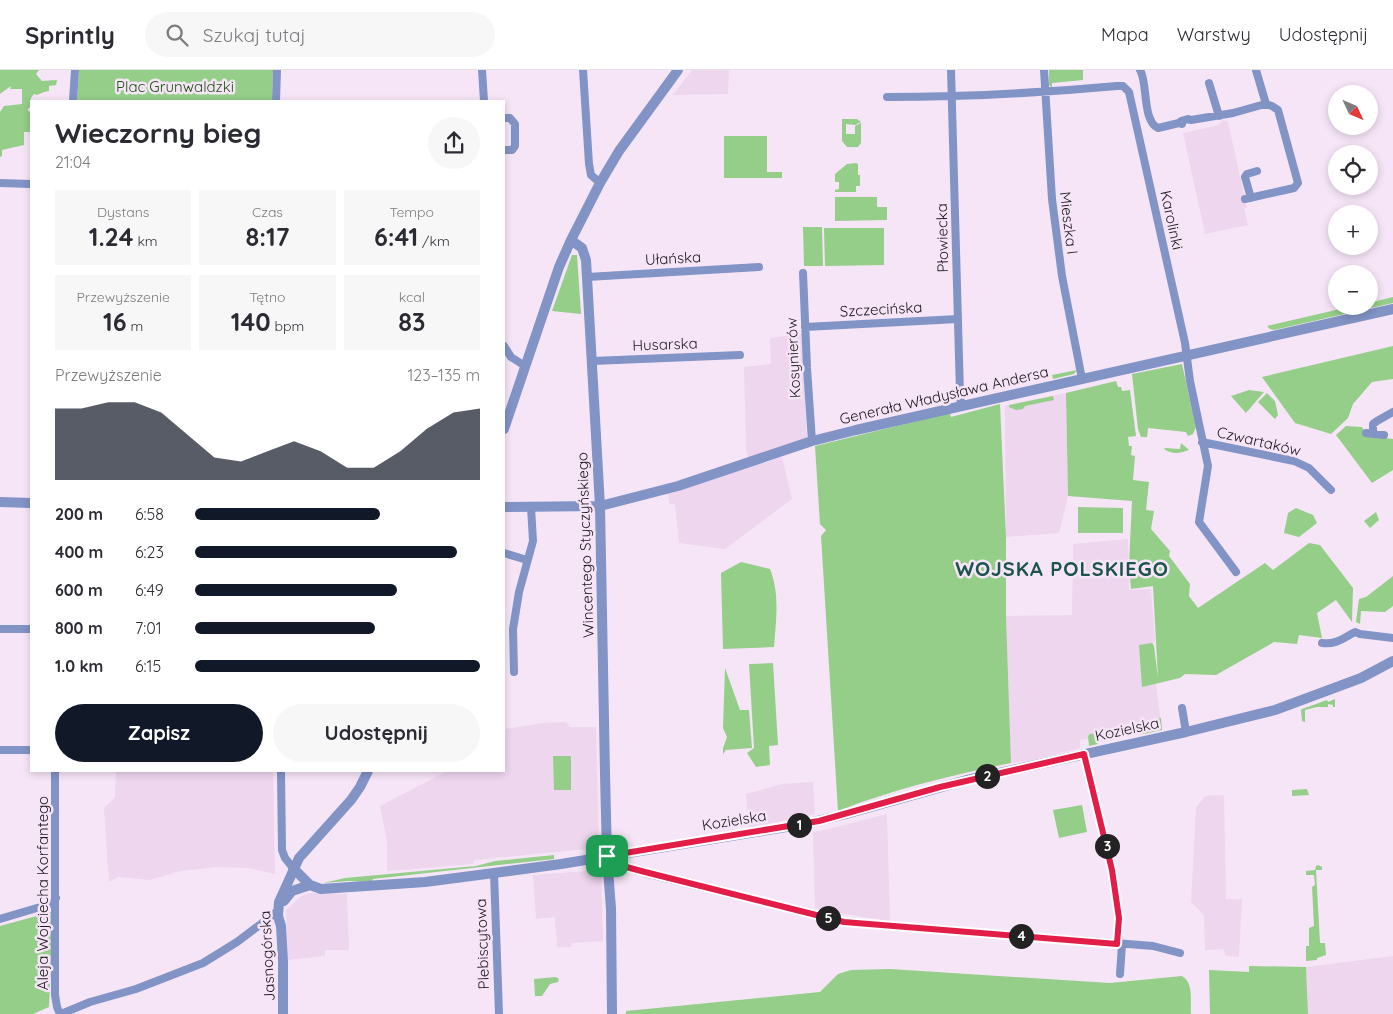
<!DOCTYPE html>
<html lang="pl">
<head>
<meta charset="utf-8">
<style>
	body { margin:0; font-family:Quicksand,sans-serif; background:#f7f7f7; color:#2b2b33; height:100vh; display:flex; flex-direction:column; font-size:19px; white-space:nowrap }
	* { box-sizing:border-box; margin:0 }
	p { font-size:16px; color:#7c7c81 }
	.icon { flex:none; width:28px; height:28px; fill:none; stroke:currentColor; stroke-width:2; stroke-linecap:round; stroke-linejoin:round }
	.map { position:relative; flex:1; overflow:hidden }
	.side { position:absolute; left:30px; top:30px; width:475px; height:672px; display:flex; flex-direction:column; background:#fff; border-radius:0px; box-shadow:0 2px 8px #0003 }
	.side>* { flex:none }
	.needle { width:32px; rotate:134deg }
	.tools { position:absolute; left:1328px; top:15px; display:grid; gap:10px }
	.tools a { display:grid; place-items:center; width:50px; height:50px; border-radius:50%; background:#fff; box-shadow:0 2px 8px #0003; font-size:25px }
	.pin { position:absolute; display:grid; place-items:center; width:42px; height:42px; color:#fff; margin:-21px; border-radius:10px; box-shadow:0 2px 8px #0006 }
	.km { position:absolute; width:25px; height:25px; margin:-12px; border-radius:50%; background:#222; color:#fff; font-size:14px; line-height:25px; text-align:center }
	.round { display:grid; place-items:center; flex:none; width:52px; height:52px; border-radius:26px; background:#f7f7f7 }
	.summary { display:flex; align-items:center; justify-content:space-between; height:85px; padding:0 25px }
	h1 { font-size:28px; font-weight:800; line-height:38px }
	.metrics { display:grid; grid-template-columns:repeat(3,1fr); gap:8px; height:85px; padding:5px 25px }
	.metrics div { display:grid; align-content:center; border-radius:0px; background:#f7f7f7; text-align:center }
	.metrics b { font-size:25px; font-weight:800 }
	.metrics small { font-size:14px; font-weight:400 }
	.metrics p { font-size:14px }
	.chart { height:140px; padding:10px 25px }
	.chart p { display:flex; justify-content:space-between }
	.chart svg { width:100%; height:90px; margin-top:5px; fill:#111827; opacity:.7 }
	.button { display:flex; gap:10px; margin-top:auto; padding:10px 25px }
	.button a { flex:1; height:58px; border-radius:30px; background:#111827; color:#fff; font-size:20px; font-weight:800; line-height:58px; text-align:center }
	.button a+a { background:#f7f7f7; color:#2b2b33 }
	ul { padding:0 25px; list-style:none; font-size:16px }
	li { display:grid; grid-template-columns:80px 60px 1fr; align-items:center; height:38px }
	li i { height:12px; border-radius:6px; background:#111827 }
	header { display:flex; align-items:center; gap:30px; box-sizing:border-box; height:70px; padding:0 25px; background:#fff; border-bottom:1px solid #e1e1e2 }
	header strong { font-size:24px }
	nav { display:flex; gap:28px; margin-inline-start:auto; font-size:18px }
	.search { width:350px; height:45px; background:#f7f7f7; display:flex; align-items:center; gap:12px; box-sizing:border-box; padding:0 18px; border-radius:28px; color:#7c7c81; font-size:19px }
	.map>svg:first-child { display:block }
	.built { fill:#edd6ee }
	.green { fill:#94ce88 }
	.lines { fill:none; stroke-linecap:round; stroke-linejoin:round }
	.minor { stroke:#8293c6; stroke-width:8 }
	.tertiary { stroke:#8293c6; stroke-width:10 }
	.route-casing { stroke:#fff; stroke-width:10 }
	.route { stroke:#e11d48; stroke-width:6 }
	.labels { text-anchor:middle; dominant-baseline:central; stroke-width:5; stroke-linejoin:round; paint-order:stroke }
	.park-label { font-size:15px; fill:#1b530e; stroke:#f6e5f7 }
	.street-label { font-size:15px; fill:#1e181e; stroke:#f6e5f7 }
	.district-label { font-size:20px; font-weight:bold; letter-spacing:1px; fill:#1c544b; stroke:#f6e5f7 }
</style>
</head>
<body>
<header>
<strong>Sprintly</strong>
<div class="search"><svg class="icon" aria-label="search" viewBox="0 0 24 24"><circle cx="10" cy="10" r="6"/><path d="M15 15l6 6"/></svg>Szukaj tutaj</div>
<nav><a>Mapa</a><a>Warstwy</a><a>Udostępnij</a></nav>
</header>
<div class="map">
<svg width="1393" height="944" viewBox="0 0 1393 944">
	<rect width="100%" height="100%" fill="#f6e5f7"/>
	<!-- built -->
	<path class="built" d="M692 0H729L728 24 673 25Z
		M1223 50 1228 52 1247 138H1244L1248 155 1205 164 1183 63 1219 55Z
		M802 264 807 370 749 389 746 379 744 297 771 294 770 268Z
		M1066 323 1068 426 1059 463 1006 467 1005 336Z
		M782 387 792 429 725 479 679 473 675 434H669L668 424Z
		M1128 469 1129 520 1151 519 1155 571 1153 574 1156 615 1162 660 1144 664 1139 662 1080 670V678L1034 690 1011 693 1006 546 1072 545 1073 474Z
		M566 652 570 657H596L599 775 596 778 474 790 473 794 387 801V772L380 736 447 701H504V659L544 653Z
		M116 701H273L275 804 249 798 217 797 180 801 150 810 118 807 109 812 104 738 115 727Z
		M813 712 815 744 749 758 746 724 782 714Z
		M1224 725 1226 829H1242L1239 887 1225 886 1224 879 1205 880 1204 845 1191 832 1196 738 1205 726Z
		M887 744 890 851 831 842 815 838 813 762 829 759Z
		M601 800 603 871 571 873V877H557L555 847 536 849 533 805Z
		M309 823 347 824 349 880H325V886L288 890 286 840 301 826Z
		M1393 886V944H1308L1306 897Z"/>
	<!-- green -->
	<path class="green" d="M0 0H39L36 4 42 11 57 10 56 15 49 16V21L44 22 37 25 34 24 31 28V36L28 39V41L31 42V62H24V75L2 80V86L0 87V42L4 36 22 34V19H10L11 16 0 24Z
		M79 0H273L272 31H77Z
		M1049 0H1083V10L1052 13V17H1051L1049 15Z
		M842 49H857L861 52 855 55 846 54V64H855V56L861 53V73L858 77H847L842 71Z
		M724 66H767V102H782V108H724Z
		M856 93 858 94V105H860V116H856V122H835V120L839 119V112H835V104L847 94Z
		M835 127H877V137H887V150L835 151Z
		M803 157H822L823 196H804Z
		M824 158H884V195L825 196Z
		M572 185H577L581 244 552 241Z
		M1393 227V233L1274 260 1270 259 1267 256 1353 236H1369V233Z
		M1393 276V309L1372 312 1353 334 1348 348 1331 364 1295 353 1262 307Z
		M1182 294 1196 357 1193 364 1188 366 1186 362 1148 358 1147 367H1141L1138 359 1132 304Z
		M1077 300 1074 304 1053 309 1052 305Z
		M1116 311 1118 317H1121L1122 321 1130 320 1136 366 1128 367 1129 376H1132L1131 385 1135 386 1133 410 1149 412 1146 440 1154 441 1151 459 1170 481 1169 486 1190 514 1189 526 1198 538 1265 493 1273 500 1309 473 1320 475 1353 518 1352 552 1336 530 1317 543 1322 568 1299 565 1297 574 1274 572 1216 605 1185 604 1180 608 1142 617 1139 575 1152 573 1154 576 1158 608 1153 516 1131 519 1129 495 1132 431 1068 426 1066 323Z
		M1249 320 1264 322 1246 343 1231 326Z
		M1267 323 1275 331 1278 345 1275 349 1258 332Z
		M1053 326 1054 330 1025 336 1023 339 1016 340 1009 337V335Z
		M1000 334 1006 467V546L1011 693C952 705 894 719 838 741L821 466 826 460 820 454 815 376 950 343 951 347Z
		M1346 356 1362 357 1367 366 1393 369V400L1372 413 1336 365Z
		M1181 373 1189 380C1181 383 1172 385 1164 379L1165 378 1180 379Z
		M1078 437 1123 438V463H1078Z
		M1296 438 1313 445 1317 453 1299 467 1284 463 1288 443Z
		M1376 442 1379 450 1370 458 1364 451Z
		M741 492 770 499C780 524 776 550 774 577L723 579 721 503Z
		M1393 506V536L1385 542 1361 541 1360 554 1356 552 1359 529 1366 527Z
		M773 593 778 675 769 676 770 695 756 697 747 683 754 678 749 594Z
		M725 598 740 640H749L752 678 726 680 723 684V678L727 667 723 658Z
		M1335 629V637H1333V635L1328 634V637H1317L1305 640V652L1302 651 1301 640 1302 639 1327 630 1328 632Z
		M1161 648 1162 660 1144 664 1139 662 1098 671V674L1089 676 1088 666 1090 664Z
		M553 686H571V720H554Z
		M1307 719 1309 725 1292 726V720Z
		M1082 735 1087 762 1059 768 1053 740Z
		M554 785V789L373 809 372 812H368L348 811 323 813 345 808 476 796 495 791Z
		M1318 795 1322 797V800H1316L1320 873H1325L1326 885 1317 888V890L1306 891V876H1309V858L1314 856 1312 817 1315 815 1314 805H1306V801L1315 800 1316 796Z
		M51 842 53 846 49 937 33 944H0V856Z
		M1249 896 1306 897 1308 944H1210L1209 900 1249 902Z
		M890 899 1110 913 1182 906C1194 913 1190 931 1191 944H626V941L820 922 838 904 851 900Z
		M556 907 559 909 558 912 550 914 542 926H535L534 909Z"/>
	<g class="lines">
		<!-- minor -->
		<path class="minor" d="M482 0 484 31
			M583 0 589 94 591 105 600 113
			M951 0 960 324 961 335
			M1044 0 1052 129 1062 206 1082 309
			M1140 0C1148 12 1142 51 1158 58L1179 53 1182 54
			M1256 0 1266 34
			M1209 13 1219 46
			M887 27C964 27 1040 23 1117 16H1123L1129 22 1185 273 1190 311 1208 396 1199 452 1236 502
			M73 31 75 0
			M276 31 277 0
			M504 48H510L515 54V76L512 80H504
			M1179 53 1181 51 1188 49 1191 50 1233 43 1265 34 1272 36 1278 40 1298 113 1294 118 1245 129
			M0 113 31 114
			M1251 128 1245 107 1247 104 1257 101
			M803 203 807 298 812 371
			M587 207 759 197
			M805 257 958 249
			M504 276 511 287 525 296
			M592 291 740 285
			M1366 363 1384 365
			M1373 364V354L1377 351 1393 342
			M1202 372 1294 391 1309 398 1331 420
			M504 483 527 490
			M0 559H31
			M1322 573C1336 575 1343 568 1355 562L1360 564 1393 568
			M514 602 513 559 519 522 533 471 531 437
			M1182 638 1186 662
			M0 680H31
			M1084 684 1112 800 1119 848 1117 874
			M55 701V925L57 937 60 944
			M281 701 282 780 285 788 293 798
			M607 786 619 795 645 803 844 852 1153 876 1180 883
			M494 803 499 944
			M0 849 47 835 53 833 56 828
			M1120 904 1122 874
			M61 944 90 932 136 919 203 893 237 872 278 841"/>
		<!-- tertiary -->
		<path class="tertiary" d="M571 170 582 178 586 190 600 436 605 704 607 786 611 839 612 944
			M504 359 559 197 571 170 600 113 619 81 678 0
			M0 432 31 433
			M504 437 600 436 678 416 812 371 856 360 1393 239
			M293 798 310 815 321 819 425 812 494 803 561 794 805 754 846 744 967 710 1186 662 1275 640 1361 608 1393 591
			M284 831 292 821 310 815
			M283 944V891L281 856 278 846 279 832 299 788 351 730 360 717 368 701"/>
	</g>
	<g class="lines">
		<defs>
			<path id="route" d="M1084 684 1112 800 1119 848 1117 874 844 852 645 802 619 795 607 786 819 751 940 717Z"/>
		</defs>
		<!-- route casing -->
		<use href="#route" class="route-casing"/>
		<!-- route -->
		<use href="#route" class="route"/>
	</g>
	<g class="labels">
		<!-- park labels -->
		<g class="park-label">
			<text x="175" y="16">Plac Grunwaldzki</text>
		</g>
		<!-- street labels -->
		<g class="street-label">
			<text transform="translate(1172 150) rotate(78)">Karolinki</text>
			<text transform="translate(1069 153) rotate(83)">Mieszka I</text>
			<text transform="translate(942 168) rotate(-91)">Płowiecka</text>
			<text transform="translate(673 188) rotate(-3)">Ułańska</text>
			<text transform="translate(881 239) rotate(-3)">Szczecińska</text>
			<text transform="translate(665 274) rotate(-2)">Husarska</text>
			<text transform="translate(793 288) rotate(-93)">Kosynierów</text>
			<text transform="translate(944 325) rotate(-13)">Generała Władysława Andersa</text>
			<text transform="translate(1259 371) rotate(13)">Czwartaków</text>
			<text transform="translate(585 475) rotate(-92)">Wincentego Styczyńskiego</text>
			<text transform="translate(1127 659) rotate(-12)">Kozielska</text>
			<text transform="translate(734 750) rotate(-9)">Kozielska</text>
			<text transform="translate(42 823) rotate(-90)">Aleja Wojciecha Korfantego</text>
			<text transform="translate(482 874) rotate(-92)">Plebiscytowa</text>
			<text transform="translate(267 886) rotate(-93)">Jasnogórska</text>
		</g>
		<!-- district labels -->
		<g class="district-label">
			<text x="1062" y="498">WOJSKA POLSKIEGO</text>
		</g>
	</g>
</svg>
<div class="tools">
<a><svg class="needle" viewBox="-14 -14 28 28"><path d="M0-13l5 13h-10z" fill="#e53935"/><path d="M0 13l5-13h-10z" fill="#7c7c81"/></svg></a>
<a><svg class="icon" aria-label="locate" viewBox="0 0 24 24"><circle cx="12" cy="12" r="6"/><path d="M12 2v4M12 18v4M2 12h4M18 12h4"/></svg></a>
<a>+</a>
<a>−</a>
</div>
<div class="pin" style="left:607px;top:786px;background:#1e9e55"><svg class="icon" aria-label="arrive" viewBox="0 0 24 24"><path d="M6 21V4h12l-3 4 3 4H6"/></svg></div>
<b class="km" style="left:799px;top:755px">1</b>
<b class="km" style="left:987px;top:706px">2</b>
<b class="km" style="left:1107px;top:776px">3</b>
<b class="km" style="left:1021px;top:866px">4</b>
<b class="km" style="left:828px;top:848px">5</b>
<section class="side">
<div class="summary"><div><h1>Wieczorny bieg</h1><p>21:04</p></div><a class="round"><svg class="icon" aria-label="share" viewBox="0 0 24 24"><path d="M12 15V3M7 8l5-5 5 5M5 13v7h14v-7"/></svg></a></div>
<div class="metrics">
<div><p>Dystans</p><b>1.24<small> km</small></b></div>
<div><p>Czas</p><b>8:17</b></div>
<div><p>Tempo</p><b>6:41<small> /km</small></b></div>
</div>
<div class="metrics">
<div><p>Przewyższenie</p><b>16<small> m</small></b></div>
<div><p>Tętno</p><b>140<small> bpm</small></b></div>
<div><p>kcal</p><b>83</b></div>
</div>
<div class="chart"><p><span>Przewyższenie</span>123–135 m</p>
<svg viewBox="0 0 160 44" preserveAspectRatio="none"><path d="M0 44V9L10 9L20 6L30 6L40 11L50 22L60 33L70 35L80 30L90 25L100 30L110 38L120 38L130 30L140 19L150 11L160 9V44z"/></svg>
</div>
<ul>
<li><b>200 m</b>6:58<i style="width:65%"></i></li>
<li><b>400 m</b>6:23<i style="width:92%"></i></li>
<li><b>600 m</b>6:49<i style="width:71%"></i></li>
<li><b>800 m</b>7:01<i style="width:63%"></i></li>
<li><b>1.0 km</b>6:15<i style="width:100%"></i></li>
</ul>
<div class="button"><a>Zapisz</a><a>Udostępnij</a></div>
</section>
</div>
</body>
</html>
